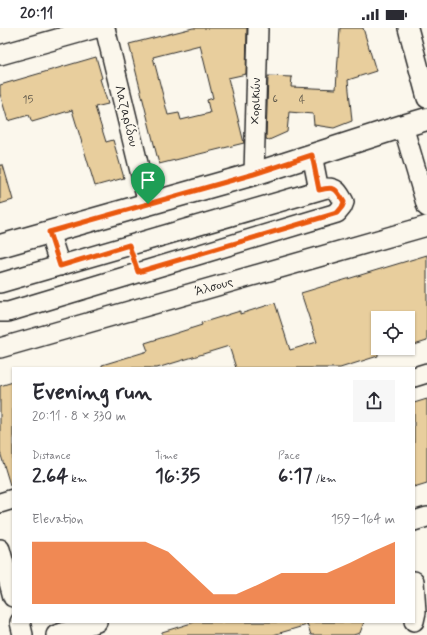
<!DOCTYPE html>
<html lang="en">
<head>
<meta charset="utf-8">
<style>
	body { margin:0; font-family:Mynerve,sans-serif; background:#f7f7f7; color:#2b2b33; height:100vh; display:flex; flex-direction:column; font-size:15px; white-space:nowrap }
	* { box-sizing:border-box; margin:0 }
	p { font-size:13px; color:#7c7c81 }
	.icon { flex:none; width:22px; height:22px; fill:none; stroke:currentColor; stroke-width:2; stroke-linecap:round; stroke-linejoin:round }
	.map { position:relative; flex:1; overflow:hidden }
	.panel { position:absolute; left:12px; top:339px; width:403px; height:256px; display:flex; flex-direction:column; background:#fff; border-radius:0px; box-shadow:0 1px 3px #0004 }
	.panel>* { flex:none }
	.buttons { position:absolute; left:371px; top:283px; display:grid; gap:8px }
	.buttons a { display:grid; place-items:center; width:44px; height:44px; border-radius:0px; background:#fff; box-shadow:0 1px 3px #0004; font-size:20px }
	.pin { position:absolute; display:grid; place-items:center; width:34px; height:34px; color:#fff; margin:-41px -17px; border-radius:50% 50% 50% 0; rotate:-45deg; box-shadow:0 0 4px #0007 }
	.pin .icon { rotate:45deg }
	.round { display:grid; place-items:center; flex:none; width:42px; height:42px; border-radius:0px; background:#f7f7f7 }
	.headline { display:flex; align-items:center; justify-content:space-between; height:68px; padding:0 20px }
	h1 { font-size:22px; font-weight:700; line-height:30px }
	.metrics { display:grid; grid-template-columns:repeat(3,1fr); gap:6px; height:68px; padding:4px 20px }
	.metrics div { display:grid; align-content:center }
	.metrics b { font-size:20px; font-weight:700 }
	.metrics small { font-size:11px; font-weight:400 }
	.metrics p { font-size:11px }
	.chart { height:112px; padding:8px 20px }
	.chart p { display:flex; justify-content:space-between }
	.chart svg { width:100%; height:72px; margin-top:4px; fill:#ea580c; opacity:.7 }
	.status { display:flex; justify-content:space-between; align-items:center; height:28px; padding:0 20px; background:#fff; direction:ltr }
	.status svg { height:11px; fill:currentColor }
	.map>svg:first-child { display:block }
	.building { fill:#e8ce9d; stroke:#2b2b2b; fill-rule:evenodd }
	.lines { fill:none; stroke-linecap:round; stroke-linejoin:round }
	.minor-casing { stroke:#2b2b2b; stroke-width:22 }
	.major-casing { stroke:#2b2b2b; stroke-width:25 }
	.minor { stroke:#fbf7ec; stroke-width:19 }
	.major { stroke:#fbf7ec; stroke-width:22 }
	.route-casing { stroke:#fff; stroke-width:8 }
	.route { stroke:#ea580c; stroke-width:5 }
	.labels { text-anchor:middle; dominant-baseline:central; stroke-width:3.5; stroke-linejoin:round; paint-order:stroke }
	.number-label { font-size:11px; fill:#5a5448 }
	.street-label { font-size:13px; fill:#2b2b2b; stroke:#fbf7ec }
</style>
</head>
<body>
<div class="status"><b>20:11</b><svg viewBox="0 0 49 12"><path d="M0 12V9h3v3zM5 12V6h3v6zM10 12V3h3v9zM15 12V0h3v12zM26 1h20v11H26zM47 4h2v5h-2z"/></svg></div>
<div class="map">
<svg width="427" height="607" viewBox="0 0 427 607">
	<rect width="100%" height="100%" fill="#fbf7ec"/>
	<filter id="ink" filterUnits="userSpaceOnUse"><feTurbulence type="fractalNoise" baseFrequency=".025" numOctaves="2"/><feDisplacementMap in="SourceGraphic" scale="8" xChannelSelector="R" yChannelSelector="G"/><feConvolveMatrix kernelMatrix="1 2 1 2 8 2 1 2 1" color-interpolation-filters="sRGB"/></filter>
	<g filter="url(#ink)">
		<!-- building -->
		<path class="building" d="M193 0H247L246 46 228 50 244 115 159 136 129 16ZM200 17 213 70 207 72 210 85 181 92 179 85 168 87 153 29Z
			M340 0H363L376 43 348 52 352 93 334 100 314 97 313 86 289 84 287 104 269 112 266 111 268 48 292 49 291 59 336 61Z
			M96 29 102 50 100 51 108 76 95 79 106 114 113 112 124 150 95 158 72 82 32 94 29 87 8 93 0 66V57Z
			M0 137H3L13 172 0 176Z
			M427 227V313L408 319V290H378V328L340 340H236L229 318 157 340H102V337L148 323 145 315 202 297 201 295 240 283V286L275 275 290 322 317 314 301 265Z
			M13 354V457H10L0 424V358Z
			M427 371V455L414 459V375Z
			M195 594H364L360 605 353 607H311L307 595V597L273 607H162V604Z"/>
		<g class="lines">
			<defs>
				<path id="minor" d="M105 0 148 176
					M408 0 427 70
					M0 27 96 0
					M403 98 427 179
					M312 127 319 162
					M254 146 258 0
					M49 204 60 238
					M0 255 327 160C338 160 339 166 344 174L342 179 337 185 8 284H0
					M0 320 427 198
					M414 349 427 345
					M0 475 13 471
					M414 493 427 489
					M0 521 13 569
					M414 553 416 584 414 593
					M20 594 23 607
					M56 607 97 594"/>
				<path id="major" d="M0 218 254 146 403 98 427 91"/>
			</defs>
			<!-- minor casing -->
			<use href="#minor" class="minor-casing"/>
			<!-- major casing -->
			<use href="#major" class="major-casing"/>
			<!-- minor -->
			<use href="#minor" class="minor"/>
			<!-- major -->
			<use href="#major" class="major"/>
		</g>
	</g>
	<g class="lines" filter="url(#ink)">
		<defs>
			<path id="route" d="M312 127 319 162C335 158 336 160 344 174L342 179 337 185 138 244 129 217 60 238 49 204 254 146Z"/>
		</defs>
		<!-- route casing -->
		<use href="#route" class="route-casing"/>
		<!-- route -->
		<use href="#route" class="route"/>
	</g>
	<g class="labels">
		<!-- number labels -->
		<g class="number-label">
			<text x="275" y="71">6</text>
			<text x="28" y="72">15</text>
			<text x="302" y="72">4</text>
		</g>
		<!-- street labels -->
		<g class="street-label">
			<text transform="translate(256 73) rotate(-88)">Χορικών</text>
			<text transform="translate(126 88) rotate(76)">Λαζαρίδου</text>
			<text transform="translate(214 259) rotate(-16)">Άλσους</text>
		</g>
	</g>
</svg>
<div class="buttons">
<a><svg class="icon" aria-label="locate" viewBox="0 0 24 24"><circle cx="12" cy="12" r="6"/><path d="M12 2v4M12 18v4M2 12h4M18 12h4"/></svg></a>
</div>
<div class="pin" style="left:148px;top:176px;background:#1e9e55"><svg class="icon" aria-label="arrive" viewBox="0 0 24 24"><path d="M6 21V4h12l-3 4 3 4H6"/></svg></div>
<section class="panel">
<div class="headline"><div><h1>Evening run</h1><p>20:11 · 8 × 330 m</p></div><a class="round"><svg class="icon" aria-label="share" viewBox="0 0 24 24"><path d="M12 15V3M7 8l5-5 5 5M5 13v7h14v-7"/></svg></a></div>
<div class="metrics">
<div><p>Distance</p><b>2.64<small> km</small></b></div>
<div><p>Time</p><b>16:35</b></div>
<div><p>Pace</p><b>6:17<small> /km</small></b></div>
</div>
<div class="chart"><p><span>Elevation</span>159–164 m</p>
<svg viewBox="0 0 160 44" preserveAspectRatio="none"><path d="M0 44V6L10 6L20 6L30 6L40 6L50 6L60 12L70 25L80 38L90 38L100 32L110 25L120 25L130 25L140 19L150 12L160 6V44z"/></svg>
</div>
</section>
</div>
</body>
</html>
